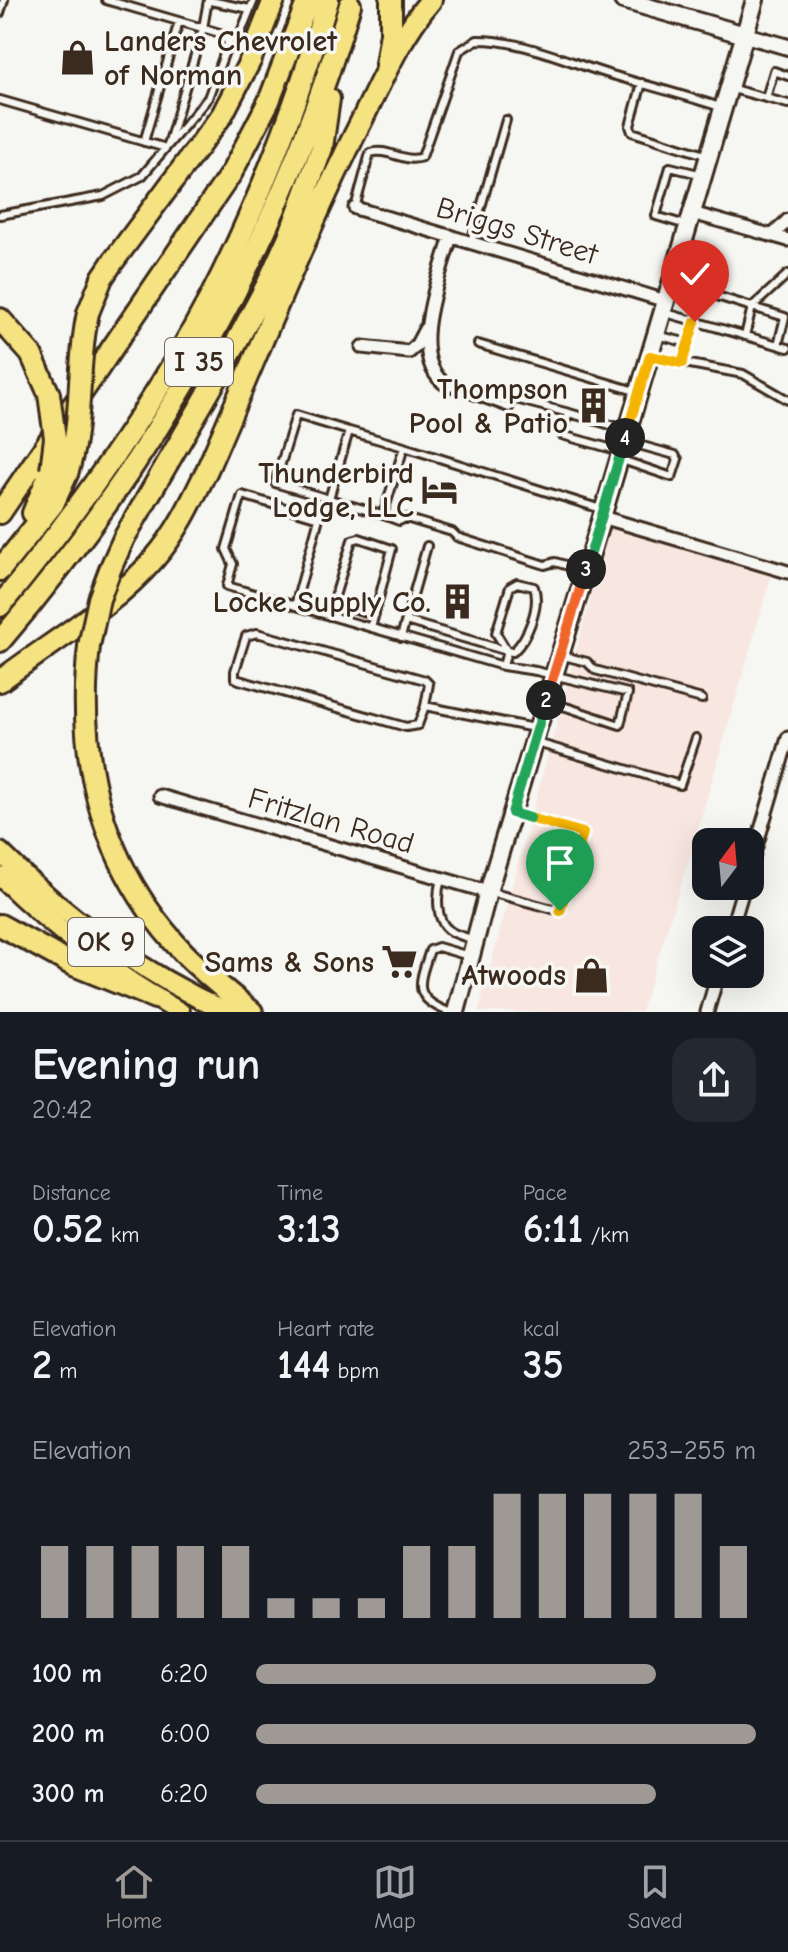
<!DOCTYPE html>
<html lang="en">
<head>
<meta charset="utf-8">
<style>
	body { margin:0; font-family:"Comic Neue",sans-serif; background:#242831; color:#f1f3f6; height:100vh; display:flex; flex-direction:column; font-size:30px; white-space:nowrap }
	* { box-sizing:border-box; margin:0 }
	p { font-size:26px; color:#9ea1a6 }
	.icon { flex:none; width:44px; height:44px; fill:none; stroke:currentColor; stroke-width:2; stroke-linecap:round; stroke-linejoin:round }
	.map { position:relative; height:1012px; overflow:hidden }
	.panel { display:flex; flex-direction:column; background:#171b24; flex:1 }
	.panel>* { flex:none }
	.needle { width:52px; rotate:16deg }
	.controls { position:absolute; left:692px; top:828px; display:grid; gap:16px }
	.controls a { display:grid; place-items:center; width:72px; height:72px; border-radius:16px; background:#171b24; box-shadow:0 8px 32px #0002; font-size:40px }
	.pin { position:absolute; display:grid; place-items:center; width:68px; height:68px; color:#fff; margin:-82px -34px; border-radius:50% 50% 50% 0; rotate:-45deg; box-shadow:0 0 8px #0007 }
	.pin .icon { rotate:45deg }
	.km { position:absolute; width:40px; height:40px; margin:-20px; border-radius:50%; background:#222; color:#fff; font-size:22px; line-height:40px; text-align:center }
	.round { display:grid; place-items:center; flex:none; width:84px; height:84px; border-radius:24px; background:#242831 }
	.overview { display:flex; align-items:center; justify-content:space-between; height:136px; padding:0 32px }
	h1 { font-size:44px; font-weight:800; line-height:60px }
	.stats { display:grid; grid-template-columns:repeat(3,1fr); gap:12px; height:136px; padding:8px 32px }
	.stats div { display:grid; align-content:center }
	.stats b { font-size:40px; font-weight:800 }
	.stats small { font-size:22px; font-weight:400 }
	.stats p { font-size:22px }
	.chart { height:224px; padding:16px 32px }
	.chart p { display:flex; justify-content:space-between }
	.chart svg { width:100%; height:144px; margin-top:8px; stroke:#9f9995; stroke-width:6 }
	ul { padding:0 32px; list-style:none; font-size:26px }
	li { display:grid; grid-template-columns:128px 96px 1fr; align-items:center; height:60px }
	li i { height:20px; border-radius:10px; background:#9f9995 }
	.dock { display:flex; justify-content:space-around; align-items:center; height:112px; border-top:2px solid #363941; background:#171b24; font-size:22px; color:#9ea1a6 }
	.dock a { display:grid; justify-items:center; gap:4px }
	.dock .selected { color:#9f9995 }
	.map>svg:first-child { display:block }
	.built { fill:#f8e7e1 }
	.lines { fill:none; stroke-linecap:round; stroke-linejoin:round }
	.service-casing { stroke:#3b2a1e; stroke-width:12 }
	.minor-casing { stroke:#3b2a1e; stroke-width:17 }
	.tertiary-casing { stroke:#3b2a1e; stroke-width:20 }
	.secondary-casing { stroke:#3b2a1e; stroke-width:22 }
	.trunk-casing { stroke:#3b2a1e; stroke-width:24 }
	.motorway-casing { stroke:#3b2a1e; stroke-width:26 }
	.service { stroke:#f6f6f2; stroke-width:6 }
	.minor { stroke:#f6f6f2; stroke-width:11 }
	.tertiary { stroke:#f6f6f2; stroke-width:14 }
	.secondary { stroke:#f6f6f2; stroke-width:16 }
	.trunk { stroke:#f5e382; stroke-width:18 }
	.motorway { stroke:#f5e382; stroke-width:20 }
	.motorway-bridge-casing { stroke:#3b2a1e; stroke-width:26; stroke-linecap:butt }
	.motorway-bridge { stroke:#f5e382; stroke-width:20 }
	.split-1-casing { stroke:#fff; stroke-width:16 }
	.split-2-casing { stroke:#fff; stroke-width:16 }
	.split-3-casing { stroke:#fff; stroke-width:16 }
	.split-4-casing { stroke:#fff; stroke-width:16 }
	.split-5-casing { stroke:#fff; stroke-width:16 }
	.split-1 { stroke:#f5b400; stroke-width:10 }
	.split-2 { stroke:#22a559; stroke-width:10 }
	.split-3 { stroke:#f0652b; stroke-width:10 }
	.split-4 { stroke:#22a559; stroke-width:10 }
	.split-5 { stroke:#f5b400; stroke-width:10 }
	.labels { text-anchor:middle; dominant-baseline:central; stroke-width:7; stroke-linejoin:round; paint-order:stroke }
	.shield { fill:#f6f6f2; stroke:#73675e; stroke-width:2 }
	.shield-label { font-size:28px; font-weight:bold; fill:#3b2a1e }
	.poi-label { font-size:30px; font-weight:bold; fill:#3b2a1e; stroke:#f6f6f2; text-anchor:end }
	.street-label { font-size:30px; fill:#3b2a1e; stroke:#f6f6f2 }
</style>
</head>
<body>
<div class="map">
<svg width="788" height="1012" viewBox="0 0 788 1012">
	<rect width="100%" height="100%" fill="#f6f6f2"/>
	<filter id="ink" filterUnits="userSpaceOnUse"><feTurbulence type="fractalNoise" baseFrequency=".0125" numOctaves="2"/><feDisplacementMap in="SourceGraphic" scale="16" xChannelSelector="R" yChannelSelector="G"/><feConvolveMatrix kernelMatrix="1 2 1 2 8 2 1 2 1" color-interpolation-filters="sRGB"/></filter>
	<g filter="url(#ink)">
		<!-- built -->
		<path class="built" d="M611 523 773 570 696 836 641 1012H478Z"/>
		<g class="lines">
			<defs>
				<path id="service" d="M210 1 250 9
					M0 13 4 0
					M228 43 241 32 254 0
					M642 83 630 126 632 132 708 156
					M729 88 788 104
					M766 98 774 71 788 76
					M0 100 166 148
					M144 142 179 21
					M168 145 203 28 208 0
					M355 208 370 153C388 147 404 164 422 157L459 51 477 40C520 40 561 59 602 72 641 84 681 94 720 107
					M0 215 103 196 142 176 208 98 228 43 223 34 106 0
					M686 225 656 216 670 167 703 175
					M471 242 506 120
					M675 283 752 307 788 274
					M666 313 788 348
					M657 335 688 343
					M745 336 752 307 785 317 778 345
					M478 344 635 391
					M653 357 743 374 788 400
					M682 363 695 322
					M448 386 509 408 512 398 569 413
					M620 451 562 435 569 413 628 430
					M619 459 672 477 678 459 675 455 628 442
					M329 499 275 483 296 415 349 431
					M383 515 329 499 349 431 404 447
					M582 570 555 562 545 565 457 537 452 532 406 518 399 521 383 515 404 447 601 509
					M517 583 534 587C541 607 527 639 513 652L507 651 496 633 510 587Z
					M333 602 375 615
					M295 606 319 518 242 495 226 549 233 564 227 586 503 666 536 671 628 693 620 725 548 701
					M329 616 352 540 359 538 392 549 371 628
					M406 621 507 651 503 666
					M401 637 427 546
					M560 655 587 662 595 670 702 699
					M425 706 429 684 425 680 257 633 246 636 235 671V678L239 680 406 727 418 725 425 706 534 728
					M537 743 680 785 696 738
					M441 878C437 893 435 920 449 930 455 935 466 937 474 940
					M490 892 560 911 583 833 515 814
					M449 1012C411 998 419 983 430 950L438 947 469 956"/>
				<path id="minor" d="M355 208 666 301
					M692 213 788 240
					M773 235 788 220
					M362 347 409 352 416 346 425 329
					M448 386C404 360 441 273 451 236
					M602 517 788 572
					M160 796 488 892
					M750 867 788 738
					M731 930 744 886
					M707 1012 718 974"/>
				<path id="tertiary" d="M745 35 788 47"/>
				<path id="secondary" d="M623 0 745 35
					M456 1012 488 892 602 517 755 0"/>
				<path id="trunk" d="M0 852C66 918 142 973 227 1012
					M0 876C54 929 114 975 180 1012"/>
				<path id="motorway" d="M386 64 391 33V0
					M88 313 102 278 112 263 222 115 250 61 274 0
					M0 319 31 354 49 394
					M0 513 232 172 269 101 308 0
					M33 513 51 470
					M111 567 124 538 221 371 267 285 290 234 322 148 329 99
					M0 570 53 504 67 474
					M0 606C79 510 151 410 209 300 259 204 297 103 328 0
					M0 641C162 452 278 244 350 5
					M89 646C76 761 102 866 183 952 204 974 229 993 252 1012
					M0 681C50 643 113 607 154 559 177 533 192 501 207 470 258 354 304 235 361 122 381 81 401 35 431 0
					M0 925 71 964 155 998"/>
			</defs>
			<!-- service casing -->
			<use href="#service" class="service-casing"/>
			<!-- minor casing -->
			<use href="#minor" class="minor-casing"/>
			<!-- tertiary casing -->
			<use href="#tertiary" class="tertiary-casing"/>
			<!-- secondary casing -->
			<use href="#secondary" class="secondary-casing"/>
			<!-- trunk casing -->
			<use href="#trunk" class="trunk-casing"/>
			<!-- motorway casing -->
			<use href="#motorway" class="motorway-casing"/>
			<!-- service -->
			<use href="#service" class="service"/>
			<!-- minor -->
			<use href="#minor" class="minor"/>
			<!-- tertiary -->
			<use href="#tertiary" class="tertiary"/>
			<!-- secondary -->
			<use href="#secondary" class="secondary"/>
			<!-- trunk -->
			<use href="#trunk" class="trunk"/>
			<!-- motorway -->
			<use href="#motorway" class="motorway"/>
			<defs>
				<path id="motorway-bridge" d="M49 394 55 438 51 470
					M67 474C84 422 76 366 88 313
					M89 646 99 599 111 567"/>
			</defs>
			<!-- motorway-bridge casing -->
			<use href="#motorway-bridge" class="motorway-bridge-casing"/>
			<!-- motorway-bridge -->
			<use href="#motorway-bridge" class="motorway-bridge"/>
		</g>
	</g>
	<g class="lines" filter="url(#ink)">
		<defs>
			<path id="split-1" d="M530 818 583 833 560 911"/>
			<path id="split-2" d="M530 818 512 813 546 700"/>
			<path id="split-3" d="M546 700 586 569"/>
			<path id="split-4" d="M586 569 625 438"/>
			<path id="split-5" d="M625 438 650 356 682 363 695 322"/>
		</defs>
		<!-- split-1 casing -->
		<use href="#split-1" class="split-1-casing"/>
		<!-- split-2 casing -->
		<use href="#split-2" class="split-2-casing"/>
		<!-- split-3 casing -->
		<use href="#split-3" class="split-3-casing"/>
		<!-- split-4 casing -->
		<use href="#split-4" class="split-4-casing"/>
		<!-- split-5 casing -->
		<use href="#split-5" class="split-5-casing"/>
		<!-- split-1 -->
		<use href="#split-1" class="split-1"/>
		<!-- split-2 -->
		<use href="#split-2" class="split-2"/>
		<!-- split-3 -->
		<use href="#split-3" class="split-3"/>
		<!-- split-4 -->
		<use href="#split-4" class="split-4"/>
		<!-- split-5 -->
		<use href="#split-5" class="split-5"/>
	</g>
	<!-- icons -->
	<defs>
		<symbol id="shop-bare" viewBox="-9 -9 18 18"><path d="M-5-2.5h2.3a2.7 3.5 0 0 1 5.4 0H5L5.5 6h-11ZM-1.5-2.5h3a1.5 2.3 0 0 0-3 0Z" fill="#3b2a1e" stroke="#f6f6f2" stroke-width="2.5" paint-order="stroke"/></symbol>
		<symbol id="building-bare" viewBox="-9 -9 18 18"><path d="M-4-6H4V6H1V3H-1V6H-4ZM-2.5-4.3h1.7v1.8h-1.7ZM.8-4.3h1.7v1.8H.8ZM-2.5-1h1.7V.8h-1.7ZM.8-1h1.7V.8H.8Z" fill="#3b2a1e" stroke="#f6f6f2" stroke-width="2.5" paint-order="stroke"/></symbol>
		<symbol id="hotel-bare" viewBox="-9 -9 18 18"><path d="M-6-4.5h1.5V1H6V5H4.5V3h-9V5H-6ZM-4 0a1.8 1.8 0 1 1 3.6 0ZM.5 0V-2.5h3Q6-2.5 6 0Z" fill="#3b2a1e" stroke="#f6f6f2" stroke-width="2.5" paint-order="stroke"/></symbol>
		<symbol id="supermarket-bare" viewBox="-9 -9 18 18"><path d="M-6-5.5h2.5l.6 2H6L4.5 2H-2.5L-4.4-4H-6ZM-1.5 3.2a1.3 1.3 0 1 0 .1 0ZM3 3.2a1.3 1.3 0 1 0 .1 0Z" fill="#3b2a1e" stroke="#f6f6f2" stroke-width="2.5" paint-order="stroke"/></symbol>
	</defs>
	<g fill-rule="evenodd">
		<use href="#shop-bare" x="52" y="32" width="51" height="51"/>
		<use href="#building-bare" x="568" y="380" width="51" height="51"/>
		<use href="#hotel-bare" x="414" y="464" width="51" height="51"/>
		<use href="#building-bare" x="432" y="576" width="51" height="51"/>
		<use href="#supermarket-bare" x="374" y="936" width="51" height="51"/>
		<use href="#shop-bare" x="566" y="950" width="51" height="51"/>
	</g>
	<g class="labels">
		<!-- shield labels -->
		<g class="shield">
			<rect x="165" y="338" width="68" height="48" rx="6"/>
			<rect x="68" y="918" width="76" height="48" rx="6"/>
		</g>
		<g class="shield-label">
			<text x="199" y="362">I 35</text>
			<text x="106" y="942">OK 9</text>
		</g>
		<!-- poi labels -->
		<g class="poi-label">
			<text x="104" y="41" text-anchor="start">Landers Chevrolet<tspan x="104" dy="34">of Norman</tspan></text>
			<text x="568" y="389">Thompson<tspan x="568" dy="34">Pool &amp; Patio</tspan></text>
			<text x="414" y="473">Thunderbird<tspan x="414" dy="34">Lodge, LLC</tspan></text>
			<text x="431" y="602">Locke Supply Co.</text>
			<text x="374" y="962">Sams &amp; Sons</text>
			<text x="566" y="975">Atwoods</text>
		</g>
		<!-- street labels -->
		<g class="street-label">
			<text transform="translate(517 231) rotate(17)">Briggs Street</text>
			<text transform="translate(331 821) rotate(16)">Fritzlan Road</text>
		</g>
	</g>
</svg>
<div class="controls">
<a><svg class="needle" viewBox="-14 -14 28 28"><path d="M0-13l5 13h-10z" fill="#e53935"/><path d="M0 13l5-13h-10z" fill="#9ea1a6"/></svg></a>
<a><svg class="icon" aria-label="layers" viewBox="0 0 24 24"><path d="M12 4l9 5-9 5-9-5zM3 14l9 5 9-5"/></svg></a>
</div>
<div class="pin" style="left:560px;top:911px;background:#1e9e55"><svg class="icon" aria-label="arrive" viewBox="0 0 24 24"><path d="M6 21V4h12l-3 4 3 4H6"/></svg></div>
<div class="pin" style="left:695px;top:322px;background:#d93025"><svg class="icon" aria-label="check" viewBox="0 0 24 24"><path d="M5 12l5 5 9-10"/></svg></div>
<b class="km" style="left:546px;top:700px">2</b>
<b class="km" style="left:586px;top:569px">3</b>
<b class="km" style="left:625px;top:438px">4</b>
</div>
<section class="panel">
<div class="overview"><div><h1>Evening run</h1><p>20:42</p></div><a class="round"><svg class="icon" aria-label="share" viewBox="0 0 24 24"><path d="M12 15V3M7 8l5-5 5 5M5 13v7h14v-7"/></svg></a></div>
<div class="stats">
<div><p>Distance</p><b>0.52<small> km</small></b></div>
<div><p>Time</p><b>3:13</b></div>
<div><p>Pace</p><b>6:11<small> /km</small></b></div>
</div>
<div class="stats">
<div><p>Elevation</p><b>2<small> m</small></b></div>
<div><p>Heart rate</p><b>144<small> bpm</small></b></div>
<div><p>kcal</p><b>35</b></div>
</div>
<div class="chart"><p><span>Elevation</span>253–255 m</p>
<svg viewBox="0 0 160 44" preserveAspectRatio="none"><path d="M5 44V22M15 44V22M25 44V22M35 44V22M45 44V22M55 44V38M65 44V38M75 44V38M85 44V22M95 44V22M105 44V6M115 44V6M125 44V6M135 44V6M145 44V6M155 44V22"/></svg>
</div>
<ul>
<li><b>100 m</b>6:20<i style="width:80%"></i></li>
<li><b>200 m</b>6:00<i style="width:100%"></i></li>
<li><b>300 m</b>6:20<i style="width:80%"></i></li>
</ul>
</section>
<nav class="dock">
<a class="selected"><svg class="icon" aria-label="home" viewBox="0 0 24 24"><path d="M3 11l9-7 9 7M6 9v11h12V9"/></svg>Home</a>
<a><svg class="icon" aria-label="map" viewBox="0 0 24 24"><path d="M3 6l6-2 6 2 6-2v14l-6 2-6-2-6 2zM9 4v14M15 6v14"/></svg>Map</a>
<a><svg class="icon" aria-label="saved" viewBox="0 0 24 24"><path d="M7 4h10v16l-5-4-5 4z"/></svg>Saved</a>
</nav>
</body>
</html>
